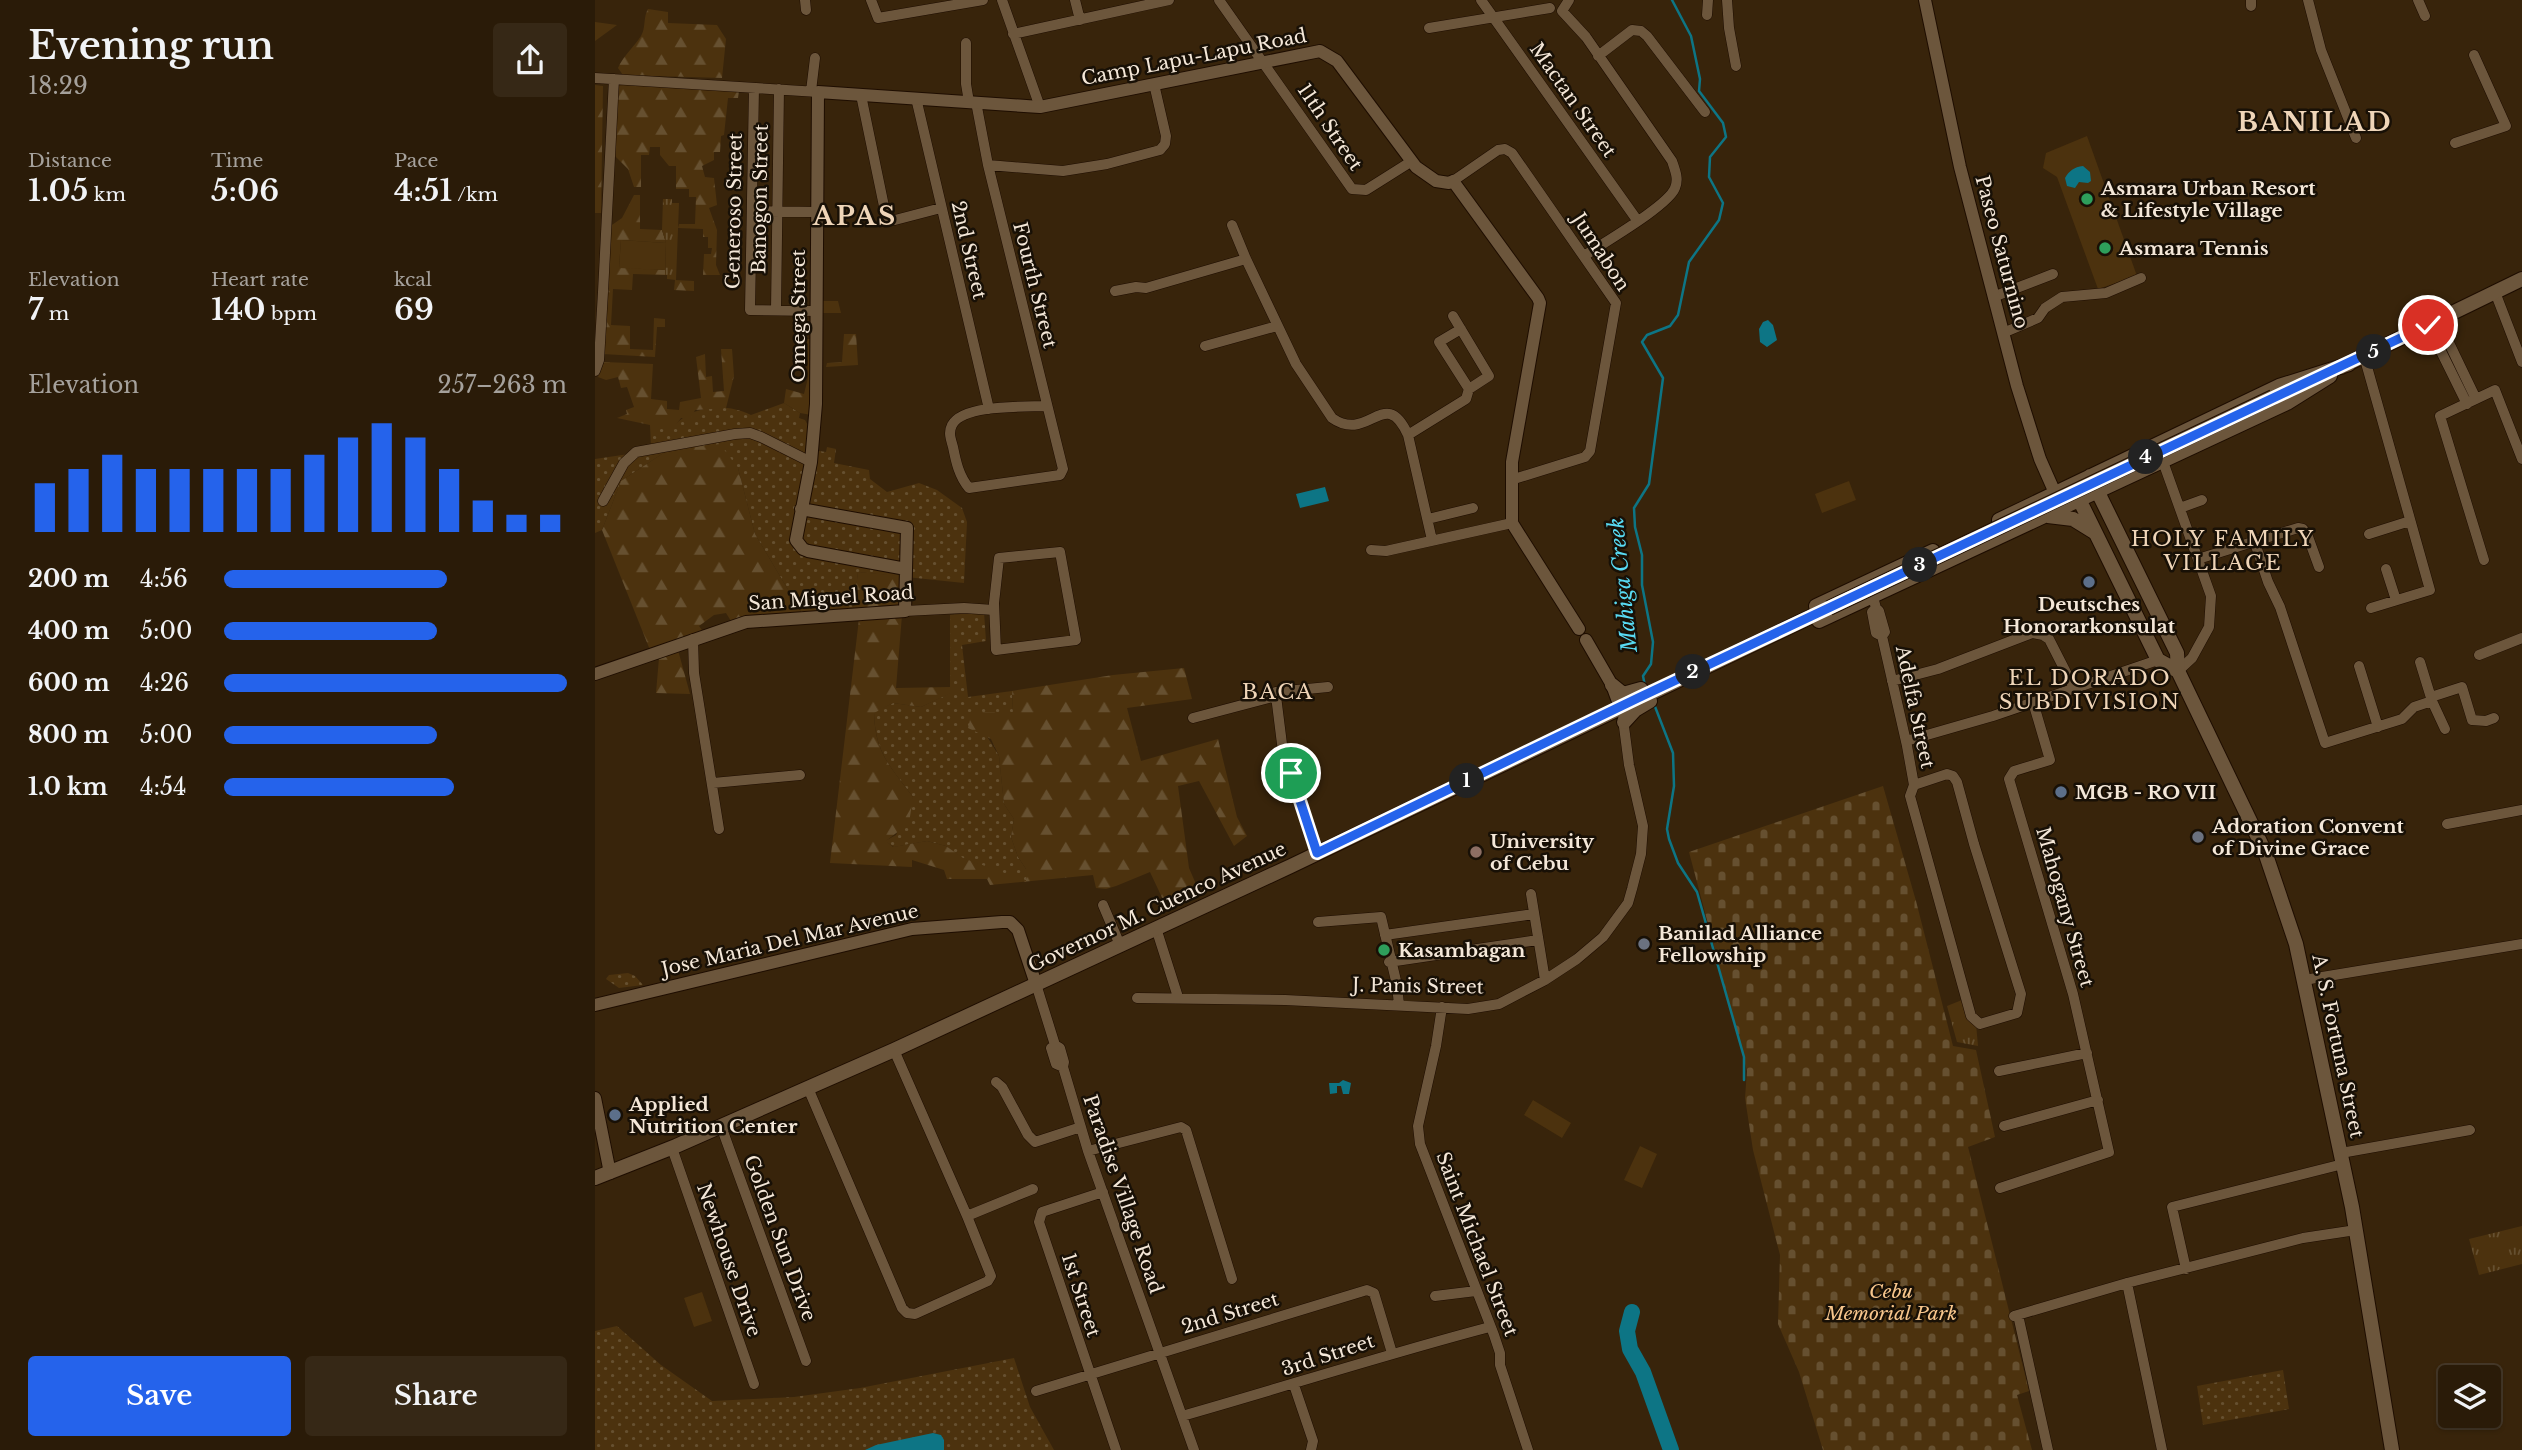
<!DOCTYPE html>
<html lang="en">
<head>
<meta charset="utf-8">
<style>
	body { margin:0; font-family:"Libre Baskerville",serif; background:#362816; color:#f1f3f6; height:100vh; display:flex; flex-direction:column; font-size:26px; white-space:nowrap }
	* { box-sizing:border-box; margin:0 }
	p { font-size:23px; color:#a5a19c }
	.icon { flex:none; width:38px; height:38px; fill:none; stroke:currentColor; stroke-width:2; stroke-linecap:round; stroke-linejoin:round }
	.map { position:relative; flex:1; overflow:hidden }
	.drawer { display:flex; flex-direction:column; background:#2a1b08; width:595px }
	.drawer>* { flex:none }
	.controls { position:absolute; left:1843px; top:1365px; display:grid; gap:14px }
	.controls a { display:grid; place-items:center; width:63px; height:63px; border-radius:7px; background:#2a1b08; box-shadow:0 2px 5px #0004,0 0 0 2px #463929; font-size:35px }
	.pin { position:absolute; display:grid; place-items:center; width:60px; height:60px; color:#fff; margin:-30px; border:4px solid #fff; border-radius:50%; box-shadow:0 2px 7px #0007 }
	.km { position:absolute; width:35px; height:35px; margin:-18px; border-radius:50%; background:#222; color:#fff; font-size:19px; line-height:35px; text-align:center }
	.round { display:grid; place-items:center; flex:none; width:74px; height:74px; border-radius:7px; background:#362816 }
	.summary { display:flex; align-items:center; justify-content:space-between; height:119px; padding:0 28px }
	h1 { font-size:38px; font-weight:600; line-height:52px }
	.stats { display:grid; grid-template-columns:repeat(3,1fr); gap:10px; height:119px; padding:7px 28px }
	.stats div { display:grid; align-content:center }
	.stats b { font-size:30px; font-weight:600 }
	.stats small { font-size:19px; font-weight:400 }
	.stats p { font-size:19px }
	.chart { height:196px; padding:14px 28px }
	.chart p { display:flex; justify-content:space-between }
	.chart svg { width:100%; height:126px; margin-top:7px; stroke:#2563eb; stroke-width:6 }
	.button { display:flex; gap:14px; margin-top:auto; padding:14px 28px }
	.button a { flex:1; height:80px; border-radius:7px; background:#2563eb; color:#fff; font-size:28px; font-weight:600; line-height:80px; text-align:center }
	.button a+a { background:#362816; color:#f1f3f6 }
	ul { padding:0 28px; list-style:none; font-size:23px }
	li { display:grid; grid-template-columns:112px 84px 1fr; align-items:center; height:52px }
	li i { height:18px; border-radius:9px; background:#2563eb }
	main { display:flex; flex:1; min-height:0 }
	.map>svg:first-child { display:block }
	.grass { fill:url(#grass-dots) }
	.forest { fill:url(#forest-firs) }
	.cemetery { fill:url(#cemetery-stones) }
	.park { fill:url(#park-tufts) }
	.pitch { fill:#4c320e }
	.water { fill:#0d7585 }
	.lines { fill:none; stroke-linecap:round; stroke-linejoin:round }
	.stream { stroke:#0d7585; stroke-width:2.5 }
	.river { stroke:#0d7585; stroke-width:16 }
	.minor-casing { stroke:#1e0d00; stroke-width:11 }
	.tertiary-casing { stroke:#1e0d00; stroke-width:14 }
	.secondary-casing { stroke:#1e0d00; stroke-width:16 }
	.minor { stroke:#6c563c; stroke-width:10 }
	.tertiary { stroke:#6c563c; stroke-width:12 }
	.secondary { stroke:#6c563c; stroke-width:14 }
	.secondary-bridge-casing { stroke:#1e0d00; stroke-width:16; stroke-linecap:butt }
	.secondary-bridge { stroke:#6c563c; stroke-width:14 }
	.route-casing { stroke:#fff; stroke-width:14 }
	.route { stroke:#2563eb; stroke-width:9 }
	.leisure-dot { fill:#2e9e5b; stroke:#181006; stroke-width:2.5 }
	.service-dot { fill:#5c6f8a; stroke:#181006; stroke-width:2.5 }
	.worship-dot { fill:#6b7280; stroke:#181006; stroke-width:2.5 }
	.education-dot { fill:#8d6e63; stroke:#181006; stroke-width:2.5 }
	.labels { text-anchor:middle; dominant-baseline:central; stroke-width:5; stroke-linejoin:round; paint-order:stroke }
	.street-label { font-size:19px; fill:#f4e7d8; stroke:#181006 }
	.poi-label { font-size:19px; font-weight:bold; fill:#f4e7d8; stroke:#181006; text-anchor:start }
	.park-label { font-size:19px; font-style:italic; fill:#f8c68c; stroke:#181006 }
	.neighbourhood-label { font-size:21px; letter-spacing:2px; fill:#efd5b8; stroke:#181006 }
	.water-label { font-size:21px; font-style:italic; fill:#58daf3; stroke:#181006 }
	.district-label { font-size:26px; font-weight:bold; letter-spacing:2px; fill:#efd5b8; stroke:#181006 }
</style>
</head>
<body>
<main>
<section class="drawer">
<div class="summary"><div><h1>Evening run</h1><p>18:29</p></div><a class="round"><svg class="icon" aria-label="share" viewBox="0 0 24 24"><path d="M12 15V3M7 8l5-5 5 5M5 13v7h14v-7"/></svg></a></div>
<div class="stats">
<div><p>Distance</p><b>1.05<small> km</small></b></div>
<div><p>Time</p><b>5:06</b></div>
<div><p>Pace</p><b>4:51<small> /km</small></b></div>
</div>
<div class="stats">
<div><p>Elevation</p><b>7<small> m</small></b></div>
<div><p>Heart rate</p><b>140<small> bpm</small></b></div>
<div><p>kcal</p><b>69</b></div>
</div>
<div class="chart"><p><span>Elevation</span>257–263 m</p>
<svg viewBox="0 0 160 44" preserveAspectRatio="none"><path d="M5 44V27M15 44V22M25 44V17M35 44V22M45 44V22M55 44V22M65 44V22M75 44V22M85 44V17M95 44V11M105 44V6M115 44V11M125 44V22M135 44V33M145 44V38M155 44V38"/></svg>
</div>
<ul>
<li><b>200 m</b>4:56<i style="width:65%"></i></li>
<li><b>400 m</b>5:00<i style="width:62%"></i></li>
<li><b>600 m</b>4:26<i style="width:100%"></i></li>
<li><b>800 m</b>5:00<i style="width:62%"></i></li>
<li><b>1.0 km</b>4:54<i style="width:67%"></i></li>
</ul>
<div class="button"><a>Save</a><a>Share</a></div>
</section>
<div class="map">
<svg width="1927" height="1450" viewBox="0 0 1927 1450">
	<defs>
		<pattern id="grass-dots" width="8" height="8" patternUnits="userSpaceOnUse" patternTransform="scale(1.75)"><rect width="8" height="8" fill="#4c320e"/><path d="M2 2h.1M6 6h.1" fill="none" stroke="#665030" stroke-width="1.8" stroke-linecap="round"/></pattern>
		<pattern id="forest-firs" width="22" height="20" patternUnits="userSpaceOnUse" patternTransform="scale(1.75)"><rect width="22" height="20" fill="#4c320e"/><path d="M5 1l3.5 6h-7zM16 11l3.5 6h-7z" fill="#665030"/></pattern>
		<pattern id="cemetery-stones" width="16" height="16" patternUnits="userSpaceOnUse" patternTransform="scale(1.75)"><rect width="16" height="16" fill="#4c320e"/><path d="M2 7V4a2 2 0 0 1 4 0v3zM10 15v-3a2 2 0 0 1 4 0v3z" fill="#665030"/></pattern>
		<pattern id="park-tufts" width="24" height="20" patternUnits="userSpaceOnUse" patternTransform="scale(1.75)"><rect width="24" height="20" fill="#4c320e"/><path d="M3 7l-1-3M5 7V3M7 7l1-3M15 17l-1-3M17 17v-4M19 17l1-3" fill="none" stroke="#665030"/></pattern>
	</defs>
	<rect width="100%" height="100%" fill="#38240b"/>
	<!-- grass -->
	<path class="grass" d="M189 403 205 413 204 418 210 420 216 431 214 445 224 451 231 452 232 447 241 449 239 463 274 470 275 479 292 492 324 483 342 490 367 508 372 522 369 583 263 572 258 613 208 615 160 534 143 468 73 450 26 481 7 530 0 533V459L34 454 56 447 55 425H80C98 405 132 403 156 415Z
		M389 612 391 641 367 645 373 697 417 691 418 712H377L404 756 409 804 419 819 416 837 423 857 431 869V882L367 858 351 846 332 841 299 847 290 841 301 835 318 797C295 766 280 753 279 712L298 703 326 707 355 693V615Z
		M33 973 40 976 48 985 24 988 11 979 14 975Z
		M22 1326 66 1365 117 1401 199 1397 265 1388 419 1358 435 1407 459 1450H0V1331Z
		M1688 1370 1694 1409 1608 1425 1602 1386Z"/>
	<!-- forest -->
	<path class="forest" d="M53 9 73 12V23L122 25 131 39 127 78 28 75 23 68C29 55 39 47 46 36 51 28 48 17 53 9Z
		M0 22 22 25 0 41Z
		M24 83 144 91 143 98H133L129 135 126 136 125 152H119V160L107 166 110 177 119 178 122 205 114 208 122 230 121 265 125 275H108L109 254H116L117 248H113V237H108V229L83 228 84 224H100L101 197H94V189H81V166H74L65 155V147H55L54 155H46V187H39L33 169 18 154Z
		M0 85 8 86 6 213H0Z
		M39 195H45V229L67 230 71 243 26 240 24 267 70 270V275L38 274 37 290 18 289 16 325 35 326V349L58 350 59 318 70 319V327H62L60 357 8 354 14 227 27 218Z
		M80 280 99 281V291L79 290Z
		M226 301H243L246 313H226Z
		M249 334H261L263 365 231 367 232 363 247 362Z
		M212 339H219L217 415 205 413 189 403 191 389 209 394 213 378Z
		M126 349H137L139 376 131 408 100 410 96 418H86L80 426 55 425 22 418 32 414 31 410 39 407 32 387 26 388 23 377 11 380 3 377 9 362 58 364 56 399 72 401V409L84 410 85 402 106 398 101 357 110 354 111 377 117 376 118 392 129 391Z
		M125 444 143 468 160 534 208 615 136 621 131 613 119 615 104 626 109 633 55 650 7 530 26 481 73 450Z
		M263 572 307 576 305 601 300 609 258 613Z
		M307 615 301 688 356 687V693L326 707 298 703 279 713C280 753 295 766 318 797L314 823 291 841 298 847 332 841 351 846 368 858 431 881V869L423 857 416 837 419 819 409 804 404 756 396 739 373 728 377 712H418L417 691 518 675 589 668 597 699 532 708 546 761 623 739 642 817 652 836 639 846 604 781 583 786 594 868 604 891 571 906 555 872 521 886 511 889 501 888 498 875 395 885 392 879H352L349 870 317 860V867L235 863 264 619Z
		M83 650 95 694 61 693 64 658Z"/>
	<!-- cemetery -->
	<path class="cemetery" d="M1288 786 1321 901 1358 1046 1381 1050 1400 1137 1373 1147 1434 1391 1422 1395 1437 1450H1228L1204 1372 1183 1324 1185 1255 1158 1150 1150 1098 1152 1071 1094 852Z"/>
	<!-- park -->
	<path class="park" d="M68 199H77V203H84L81 280 72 279V275H70L71 243 67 230Z
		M1367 1000 1381 1024 1383 1046 1362 1042 1352 1006Z
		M1927 1226V1264L1884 1275 1874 1239Z"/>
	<!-- pitch -->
	<path class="pitch" d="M1492 136 1542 276 1503 289 1462 177 1448 168 1451 153Z
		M26 240 71 243 70 270 24 268Z
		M1254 481 1261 500 1227 513 1220 494Z
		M938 1100 976 1123 967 1138 929 1115Z
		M1045 1146 1062 1154 1047 1188 1029 1180Z
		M107 1292 117 1321 99 1327 89 1298Z"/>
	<!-- water -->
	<path class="water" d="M1488 166 1495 172 1496 181 1493 183 1484 182 1480 188 1472 186 1470 178C1474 171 1479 167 1488 166Z
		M1173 320 1178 325 1182 340 1172 347 1165 342 1164 329 1168 322Z
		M730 487 734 501 705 508 701 494Z
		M748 1080 756 1083 754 1094H748L746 1086H742V1093L735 1094 734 1083H744Z
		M338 1433 346 1435 349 1440V1450H270L281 1445Z"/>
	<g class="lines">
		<!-- stream -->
		<path class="stream" d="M1050 686 1048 676 1056 664 1058 642 1047 585V555L1040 527 1039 508 1054 484 1068 378 1047 342 1052 335 1075 326 1083 315 1094 262 1124 220 1128 203 1114 177 1115 157 1131 137 1128 123 1104 91 1105 79 1096 36 1077 0
			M1059 704 1078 753 1079 786 1072 829 1074 839 1083 863 1102 892 1149 1057V1080"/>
		<!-- river -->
		<path class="river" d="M1037 1312 1032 1331 1035 1349 1048 1372 1076 1450"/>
		<defs>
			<path id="minor" d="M210 0 211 10
				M276 0 283 18 388 0
				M407 0 445 107
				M480 0 485 20
				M624 0 757 189 771 190 817 161
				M886 0 1042 220
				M974 0 967 11 991 37 1077 161C1080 170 1084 179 1080 188 1073 206 1008 243 989 256
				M1132 0 1134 28 1141 66
				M1656 0V6
				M1713 0 1726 50 1761 138
				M1823 0 1830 16
				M1112 15 1113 0
				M834 28 955 8
				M418 34 574 0
				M371 43V84L374 102
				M1003 56 1037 30 1046 31 1052 36 1110 112
				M0 78 223 92
				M159 88 155 310 222 311
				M216 91 220 58
				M266 95 290 211 294 218 300 220 346 208
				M321 98 394 409
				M381 102 393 165 468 469 465 475 374 488C364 476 361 462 358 447 356 439 353 433 357 425 368 404 430 407 452 406
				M1860 143 1911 126 1879 55
				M393 165 468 171 512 164 565 150 570 144 571 136 559 84
				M858 181 903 150 910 149 917 153 1021 303 995 451 990 457 916 480
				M157 211 222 212
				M637 225 651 259 701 364 737 418C774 444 790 384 813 435L837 540
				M520 291 541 287 551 288 651 259
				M1900 292 1927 362
				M1398 297 1458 274
				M181 310 184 89
				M858 316 894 376 874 389
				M1843 320 1881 399
				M1833 325 1872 404
				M1408 333 1443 318 1450 308 1467 297 1511 293 1546 278
				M610 346 682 326
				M1769 356 1835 590 1776 608
				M0 371 4 360 8 292 19 79
				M813 435 871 399 874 389 844 342 866 329
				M1566 456 1616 596 1614 627 1597 658 1583 671
				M8 501 29 463 41 452 140 434 155 433 166 437 216 462
				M1585 508 1607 500
				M833 519 878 508
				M1774 534 1815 521
				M1659 540 1673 582 1685 607 1730 743 1807 719 1819 707 1837 701
				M776 550 791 551 917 523
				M465 552 481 640 401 650 399 603 404 558Z
				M1603 559 1703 528 1708 529 1712 534 1724 567
				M1889 560 1845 416 1900 390 1927 459
				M1791 569 1801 600
				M1278 597 1281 608 1284 611 1290 632 1287 636 1312 746 1319 785 1315 796 1376 1016 1385 1024 1422 1013 1426 994 1379 844 1362 782 1358 776 1352 774 1319 785
				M1281 608 1277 612 1281 633 1287 636
				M310 611 369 608 399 610
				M98 639 99 673 124 829
				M1884 655 1927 638
				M1825 662 1837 701 1850 729
				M1764 666 1783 727
				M1297 681 1343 669 1437 633 1448 635 1454 639 1479 688
				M1836 697 1867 687 1877 720 1891 721 1899 718
				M598 718 681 696
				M1311 741 1398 716 1563 660
				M118 783 205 775
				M1852 824 1927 810
				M722 853 687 744 681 696V692L733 687
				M936 894 950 980
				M508 905 525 945
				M723 922 786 917 802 985 804 1005
				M561 928 583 997
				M790 935 939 914
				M794 962 943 940
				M1709 980 1927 944
				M441 984 460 1045 465 1048 469 1062 468 1067 493 1151 599 1450
				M542 998 690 1000 873 1009 904 1004 950 980 982 959 1008 937 1033 903 1037 889 1046 854 1048 826 1034 765 1028 719
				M847 1007 841 1046 823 1126 825 1144 899 1335 905 1353V1365L933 1450
				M460 1045 456 1048 461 1064 468 1067
				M1404 1071 1492 1053
				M401 1082 407 1087 433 1135 440 1142 486 1127
				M213 1088 307 1308 312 1313 320 1314 393 1281 396 1276 372 1216 299 1050
				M126 1126 211 1361
				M1409 1126 1503 1100
				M77 1148 159 1384
				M493 1151 586 1127 591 1130 637 1279
				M1746 1153 1875 1130
				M1405 1188 1514 1152 1478 994 1414 779 1419 771 1455 760 1438 702
				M508 1192 447 1212 444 1222 521 1450
				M372 1216 438 1189
				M1591 1269 1577 1207 1748 1164
				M1532 1283 1567 1450
				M840 1296 881 1291
				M1423 1315 1453 1450
				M1419 1316 1532 1283 1708 1238 1761 1230
				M699 1385 718 1441 716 1450
				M441 1391 772 1290 779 1293 797 1353
				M587 1416C689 1387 789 1355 891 1328"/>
			<path id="tertiary" d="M1330 0 1365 167 1422 386 1445 459 1464 502
				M311 569 213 551 208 549 201 540 216 462 221 404 223 92 445 107 725 51 742 61 821 167 841 181 854 183 858 181 943 298 945 303 917 462V523L984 629
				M991 640 1017 685 1025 707
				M0 674 151 622 310 611 312 528 206 509
				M0 1005 317 929 407 922H415L423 930 441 984
				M0 1098 15 1173"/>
			<path id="secondary" d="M1746 367 1927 279
				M1495 476 1582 653 1583 671 1670 852 1701 944 1757 1207 1797 1450
				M1481 493 1563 660 1583 671
				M1453 516 1478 519 1499 532
				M1404 520 1684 386 1754 364
				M1221 606 1338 551
				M1224 621 1692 403 1735 376
				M1017 685 1028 694 1046 689
				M1029 722 1040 710 1055 701
				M0 1178 81 1146 299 1050 696 866 1234 608"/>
		</defs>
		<!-- minor casing -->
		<use href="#minor" class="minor-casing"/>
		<!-- tertiary casing -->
		<use href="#tertiary" class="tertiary-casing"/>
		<!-- secondary casing -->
		<use href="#secondary" class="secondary-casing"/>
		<!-- minor -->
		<use href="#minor" class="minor"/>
		<!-- tertiary -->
		<use href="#tertiary" class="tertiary"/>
		<!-- secondary -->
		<use href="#secondary" class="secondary"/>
		<defs>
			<path id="secondary-bridge" d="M1234 608 1678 397"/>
		</defs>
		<!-- secondary-bridge casing -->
		<use href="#secondary-bridge" class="secondary-bridge-casing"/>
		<!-- secondary-bridge -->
		<use href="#secondary-bridge" class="secondary-bridge"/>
	</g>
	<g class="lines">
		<defs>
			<path id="route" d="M696 773 722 853 1043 698 1833 325"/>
		</defs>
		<!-- route casing -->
		<use href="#route" class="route-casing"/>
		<!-- route -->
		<use href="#route" class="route"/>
	</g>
	<!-- markers -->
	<g class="leisure-dot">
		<circle cx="1492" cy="199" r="7"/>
		<circle cx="1510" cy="248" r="7"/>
		<circle cx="789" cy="950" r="7"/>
	</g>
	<g class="service-dot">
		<circle cx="1494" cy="582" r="7"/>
		<circle cx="1466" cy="792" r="7"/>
		<circle cx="20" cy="1115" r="7"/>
	</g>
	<g class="worship-dot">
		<circle cx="1603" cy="837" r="7"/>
		<circle cx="1049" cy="944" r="7"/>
	</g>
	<circle class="education-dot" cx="881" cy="852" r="7"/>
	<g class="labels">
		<!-- street labels -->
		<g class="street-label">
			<text transform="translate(599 57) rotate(-11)">Camp Lapu-Lapu Road</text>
			<text transform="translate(978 100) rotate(55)">Mactan Street</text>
			<text transform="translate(735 127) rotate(56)">11th Street</text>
			<text transform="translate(165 199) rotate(-89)">Banogon Street</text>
			<text transform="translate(139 211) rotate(-89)">Generoso Street</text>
			<text transform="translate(374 250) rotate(77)">2nd Street</text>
			<text transform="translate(1006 252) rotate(57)">Jumabon</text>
			<text transform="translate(1407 252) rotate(75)">Paseo Saturnino</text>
			<text transform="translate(440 285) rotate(76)">Fourth Street</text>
			<text transform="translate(203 316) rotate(-90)">Omega Street</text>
			<text transform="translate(236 598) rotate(-4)">San Miguel Road</text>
			<text transform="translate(1320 707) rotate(78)">Adelfa Street</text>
			<text transform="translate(562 907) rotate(-25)">Governor M. Cuenco Avenue</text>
			<text transform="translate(1470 907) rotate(74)">Mahogany Street</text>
			<text transform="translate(195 940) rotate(-13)">Jose Maria Del Mar Avenue</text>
			<text transform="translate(823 986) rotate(1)">J. Panis Street</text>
			<text transform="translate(1743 1046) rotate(78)">A. S. Fortuna Street</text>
			<text transform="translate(528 1194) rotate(71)">Paradise Village Road</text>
			<text transform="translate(185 1238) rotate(70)">Golden Sun Drive</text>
			<text transform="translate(882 1244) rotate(69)">Saint Michael Street</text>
			<text transform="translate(134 1260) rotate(71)">Newhouse Drive</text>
			<text transform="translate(486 1295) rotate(72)">1st Street</text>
			<text transform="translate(635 1313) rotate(-17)">2nd Street</text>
			<text transform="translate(733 1355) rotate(-18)">3rd Street</text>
		</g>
		<!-- poi labels -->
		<g class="poi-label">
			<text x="1506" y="188">Asmara Urban Resort<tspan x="1506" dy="22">&amp; Lifestyle Village</tspan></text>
			<text x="1524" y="248">Asmara Tennis</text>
			<text x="1494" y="604" text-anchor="middle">Deutsches<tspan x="1494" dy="22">Honorarkonsulat</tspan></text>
			<text x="1480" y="792">MGB - RO VII</text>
			<text x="1617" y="826">Adoration Convent<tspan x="1617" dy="22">of Divine Grace</tspan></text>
			<text x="895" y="841">University<tspan x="895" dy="22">of Cebu</tspan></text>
			<text x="1063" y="933">Banilad Alliance<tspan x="1063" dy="22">Fellowship</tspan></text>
			<text x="803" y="950">Kasambagan</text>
			<text x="34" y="1104">Applied<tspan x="34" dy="22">Nutrition Center</tspan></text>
		</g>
		<!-- park labels -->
		<g class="park-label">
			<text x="1296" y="1291">Cebu<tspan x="1296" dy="22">Memorial Park</tspan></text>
		</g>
		<!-- neighbourhood labels -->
		<g class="neighbourhood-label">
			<text x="1628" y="539">HOLY FAMILY<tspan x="1628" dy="24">VILLAGE</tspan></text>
			<text x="1495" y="678">EL DORADO<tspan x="1495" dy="24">SUBDIVISION</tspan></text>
			<text x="683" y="692">BACA</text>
		</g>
		<!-- water labels -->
		<g class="water-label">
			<text transform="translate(1028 585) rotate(-96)">Mahiga Creek</text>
		</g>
		<!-- district labels -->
		<g class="district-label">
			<text x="1720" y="122">BANILAD</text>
			<text x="260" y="216">APAS</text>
		</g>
	</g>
</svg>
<div class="controls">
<a><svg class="icon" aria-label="layers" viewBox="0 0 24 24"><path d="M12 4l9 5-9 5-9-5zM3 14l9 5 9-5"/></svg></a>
</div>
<div class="pin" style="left:696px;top:773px;background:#1e9e55"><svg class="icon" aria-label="arrive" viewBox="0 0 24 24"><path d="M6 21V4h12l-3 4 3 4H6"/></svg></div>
<div class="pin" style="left:1833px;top:325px;background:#d93025"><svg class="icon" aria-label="check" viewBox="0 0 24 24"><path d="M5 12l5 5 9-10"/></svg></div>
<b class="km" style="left:872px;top:781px">1</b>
<b class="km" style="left:1098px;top:672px">2</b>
<b class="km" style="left:1325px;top:565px">3</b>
<b class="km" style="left:1551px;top:457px">4</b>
<b class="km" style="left:1779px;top:352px">5</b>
</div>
</main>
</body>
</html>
